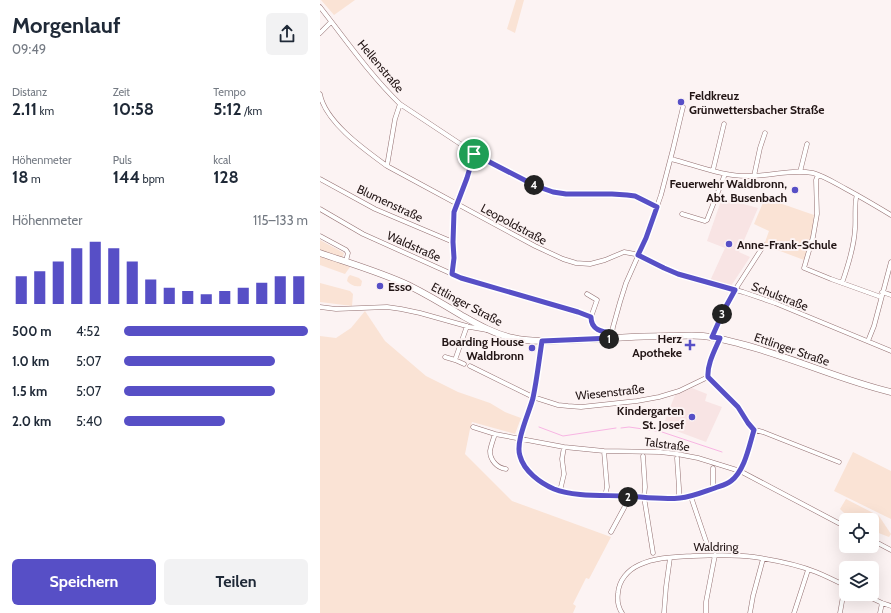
<!DOCTYPE html>
<html lang="de">
<head>
<meta charset="utf-8">
<style>
	body { margin:0; font-family:Cabin,sans-serif; background:#f2f2f3; color:#1f2937; height:100vh; display:flex; flex-direction:column; font-size:15px; white-space:nowrap }
	* { box-sizing:border-box; margin:0 }
	p { font-size:13px; color:#747a83 }
	.icon { flex:none; width:22px; height:22px; fill:none; stroke:currentColor; stroke-width:2; stroke-linecap:round; stroke-linejoin:round }
	.map { position:relative; flex:1; overflow:hidden }
	.panel { display:flex; flex-direction:column; background:#fff; width:320px }
	.panel>* { flex:none }
	.controls { position:absolute; left:519px; top:513px; display:grid; gap:8px }
	.controls a { display:grid; place-items:center; width:40px; height:40px; border-radius:6px; background:#fff; box-shadow:0 4px 16px #0002; font-size:20px }
	.pin { position:absolute; display:grid; place-items:center; width:34px; height:34px; color:#fff; margin:-17px; border:2px solid #fff; border-radius:50%; box-shadow:0 1px 4px #0007 }
	.km { position:absolute; width:20px; height:20px; margin:-10px; border-radius:50%; background:#222; color:#fff; font-size:11px; line-height:20px; text-align:center }
	.round { display:grid; place-items:center; flex:none; width:42px; height:42px; border-radius:6px; background:#f2f2f3 }
	.headline { display:flex; align-items:center; justify-content:space-between; height:68px; padding:0 12px }
	h1 { font-size:22px; font-weight:700; line-height:30px }
	.metrics { display:grid; grid-template-columns:repeat(3,1fr); gap:6px; height:68px; padding:4px 12px }
	.metrics div { display:grid; align-content:center }
	.metrics b { font-size:17px; font-weight:700 }
	.metrics small { font-size:11px; font-weight:400 }
	.metrics p { font-size:11px }
	.chart { height:112px; padding:8px 12px }
	.chart p { display:flex; justify-content:space-between }
	.chart svg { width:100%; height:72px; margin-top:4px; stroke:#574fc6; stroke-width:6 }
	.primary-button { display:flex; gap:8px; margin-top:auto; padding:8px 12px }
	.primary-button a { flex:1; height:46px; border-radius:6px; background:#574fc6; color:#fff; font-size:16px; font-weight:700; line-height:46px; text-align:center }
	.primary-button a+a { background:#f2f2f3; color:#1f2937 }
	ul { padding:0 12px; list-style:none; font-size:13px }
	li { display:grid; grid-template-columns:64px 48px 1fr; align-items:center; height:30px }
	li i { height:10px; border-radius:5px; background:#574fc6 }
	main { display:flex; flex:1; min-height:0 }
	.map>svg:first-child { display:block }
	.built { fill:#f8e4e4 }
	.green { fill:#fae3d5 }
	.lines { fill:none; stroke-linecap:round; stroke-linejoin:round }
	.stream { stroke:#f8b5e3; stroke-width:1 }
	.minor-casing { stroke:#936f70; stroke-width:5 }
	.secondary-casing { stroke:#936f70; stroke-width:7 }
	.minor { stroke:#fff; stroke-width:4 }
	.secondary { stroke:#fff; stroke-width:6 }
	.route-casing { stroke:#fff; stroke-width:8 }
	.route { stroke:#574fc6; stroke-width:5 }
	.poi-dot { fill:#574fc6; stroke:#fcf3f3; stroke-width:1.5 }
	.labels { text-anchor:middle; dominant-baseline:central; stroke-width:4; stroke-linejoin:round; paint-order:stroke }
	.street-label { font-size:12px; fill:#221515; stroke:#fcf3f3 }
	.poi-label { font-size:12px; font-weight:bold; fill:#221515; stroke:#fcf3f3; text-anchor:end }
</style>
</head>
<body>
<main>
<section class="panel">
<div class="headline"><div><h1>Morgenlauf</h1><p>09:49</p></div><a class="round"><svg class="icon" aria-label="share" viewBox="0 0 24 24"><path d="M12 15V3M7 8l5-5 5 5M5 13v7h14v-7"/></svg></a></div>
<div class="metrics">
<div><p>Distanz</p><b>2.11<small> km</small></b></div>
<div><p>Zeit</p><b>10:58</b></div>
<div><p>Tempo</p><b>5:12<small> /km</small></b></div>
</div>
<div class="metrics">
<div><p>Höhenmeter</p><b>18<small> m</small></b></div>
<div><p>Puls</p><b>144<small> bpm</small></b></div>
<div><p>kcal</p><b>128</b></div>
</div>
<div class="chart"><p><span>Höhenmeter</span>115–133 m</p>
<svg viewBox="0 0 160 44" preserveAspectRatio="none"><path d="M5 44V27M15 44V24M25 44V18M35 44V10M45 44V6M55 44V10M65 44V18M75 44V29M85 44V34M95 44V36M105 44V38M115 44V36M125 44V34M135 44V31M145 44V27M155 44V27"/></svg>
</div>
<ul>
<li><b>500 m</b>4:52<i style="width:100%"></i></li>
<li><b>1.0 km</b>5:07<i style="width:82%"></i></li>
<li><b>1.5 km</b>5:07<i style="width:82%"></i></li>
<li><b>2.0 km</b>5:40<i style="width:55%"></i></li>
</ul>
<div class="primary-button"><a>Speichern</a><a>Teilen</a></div>
</section>
<div class="map">
<svg width="571" height="613" viewBox="0 0 571 613">
	<rect width="100%" height="100%" fill="#fcf3f3"/>
	<!-- built -->
	<path class="built" d="M402 198 438 208 419 252 430 257 411 286 390 281 405 248 387 241Z
		M372 388 387 394 385 401 402 407 386 442 343 426 355 395Z"/>
	<!-- green -->
	<path class="green" d="M1 0H35L14 15Z
		M196 0H204L195 33 187 29Z
		M445 198 494 215 492 235 484 260 444 245 449 231 434 224Z
		M0 240 24 253 21 263 30 267 25 274 0 265Z
		M30 275 39 278 42 281 41 286C34 287 31 285 27 281L28 277Z
		M0 283 30 291 33 294 32 306 0 302Z
		M45 311 65 341 106 376 138 392 170 403 185 412 201 418 195 434 152 422 150 429 145 454 192 501 291 537 269 579 266 578 253 604 256 606 253 613H0V336L16 338 31 328Z
		M533 452 571 471V519L514 491Z
		M526 499 559 516 571 534 569 537 556 532 552 529V520C537 520 531 520 520 509Z"/>
	<g class="lines">
		<!-- stream -->
		<path class="stream" d="M219 427 243 436 296 428
			M301 428 309 427 337 431
			M342 432 402 452"/>
		<defs>
			<path id="minor" d="M0 7C26 40 50 75 80 104L154 153 216 186 233 192 246 194H292L315 196 337 207
				M0 33 11 22
				M0 94C5 122 45 150 67 166L215 246 243 259 256 263 270 264 285 260 304 252 315 254 344 268 358 274 423 292 455 303 571 351
				M351 159C375 165 404 177 429 176 450 176 471 169 493 173 504 176 515 183 526 189 541 197 556 206 571 215
				M67 166 75 119 80 104
				M393 170 404 124
				M480 172 487 144
				M498 175 496 180 497 214 493 237 484 268 511 279 561 297
				M434 176 440 148 445 133
				M0 179 55 209 133 242
				M0 209 43 234 141 278 258 312 271 317C271 330 282 332 292 333
				M362 214 385 221 387 220 405 174
				M0 236 26 250 28 253 26 261
				M132 274 134 258 133 242 134 212 147 178 154 153
				M522 283C528 266 534 248 535 229 536 221 534 200 537 195
				M562 292 571 295
				M267 294 277 300 271 317
				M0 307 16 309 67 307 81 309 100 313 150 327 167 330
				M292 334 293 327 300 302 306 283 326 238 341 195 353 149 363 107
				M392 337 415 290 444 245
				M222 341C219 360 217 379 213 398 209 413 195 441 200 456 204 471 220 483 234 489 254 497 283 495 306 496 323 497 342 500 360 498 372 497 383 492 395 488 400 486 406 485 411 481 426 470 429 447 435 430L428 423 418 407 388 377 389 367 400 339
				M548 341 554 326 571 262
				M125 357 135 360 147 326
				M135 360 144 364
				M150 366 213 397 238 405 248 406 261 407 317 401 339 397 359 391 388 377
				M153 427 175 434 244 447 284 451 340 452 357 454 378 458 420 471 526 527
				M435 430 443 432 519 462
				M175 434C173 440 171 445 170 451 170 460 177 468 186 469
				M284 451 287 487 285 496
				M323 456 325 487 324 497 333 553
				M357 458 359 488V499
				M393 468V489
				M240 491 244 474 242 459 244 447
				M371 497 389 550
				M291 532 304 508 306 504 307 496
				M552 540 571 550
				M543 594 562 603 571 606
				M302 613C298 607 297 600 298 593 299 580 308 570 319 565 336 557 355 557 373 556 393 555 413 554 434 557 454 560 476 564 496 572 506 576 516 581 526 586
				M344 613 346 587 350 558
				M386 613V602L395 555
				M430 613 433 596 443 559
				M474 613 488 570
				M520 613 525 585
				M560 613 562 603"/>
			<path id="secondary" d="M0 253C29 263 60 272 88 285 106 294 123 304 141 315 157 324 174 334 193 338 211 342 229 341 247 340 281 339 315 336 350 336 361 336 372 335 383 336 396 337 409 341 421 344 472 357 520 380 571 392"/>
		</defs>
		<!-- minor casing -->
		<use href="#minor" class="minor-casing"/>
		<!-- secondary casing -->
		<use href="#secondary" class="secondary-casing"/>
		<!-- minor -->
		<use href="#minor" class="minor"/>
		<!-- secondary -->
		<use href="#secondary" class="secondary"/>
	</g>
	<g class="lines">
		<defs>
			<path id="route" d="M154 154 216 186 233 192 246 194H292L307 195 315 196 337 207 326 238 318 255 344 268 358 274 415 290 404 310 392 337 400 338C395 350 387 364 388 377L418 407 428 423 434 430C429 446 425 470 411 481 406 485 400 486 395 488 383 492 372 497 360 498 342 500 323 497 306 496 283 495 254 497 234 489 220 483 204 471 200 456 195 442 209 413 213 398 217 379 219 360 222 341L292 338V333C282 332 271 330 271 317L258 312 141 278 132 274 134 258 133 242 134 212 147 178Z"/>
		</defs>
		<!-- route casing -->
		<use href="#route" class="route-casing"/>
		<!-- route -->
		<use href="#route" class="route"/>
	</g>
	<!-- markers -->
	<g class="poi-dot">
		<circle cx="361" cy="102" r="4"/>
		<circle cx="475" cy="190" r="4"/>
		<circle cx="409" cy="244" r="4"/>
		<circle cx="60" cy="286" r="4"/>
		<path d="M368 339h4v4h4v4h-4v4h-4v-4h-4v-4h4z"/>
		<circle cx="212" cy="348" r="4"/>
		<circle cx="372" cy="417" r="4"/>
	</g>
	<g class="labels">
		<!-- street labels -->
		<g class="street-label">
			<text transform="translate(61 66) rotate(50)">Hellenstraße</text>
			<text transform="translate(70 203) rotate(25)">Blumenstraße</text>
			<text transform="translate(194 224) rotate(28)">Leopoldstraße</text>
			<text transform="translate(94 246) rotate(24)">Waldstraße</text>
			<text transform="translate(460 296) rotate(21)">Schulstraße</text>
			<text transform="translate(147 304) rotate(28)">Ettlinger Straße</text>
			<text transform="translate(472 349) rotate(19)">Ettlinger Straße</text>
			<text transform="translate(290 392) rotate(-6)">Wiesenstraße</text>
			<text transform="translate(347 444) rotate(7)">Talstraße</text>
			<text x="396" y="546">Waldring</text>
		</g>
		<!-- poi labels -->
		<g class="poi-label">
			<text x="369" y="95" text-anchor="start">Feldkreuz<tspan x="369" dy="14">Grünwettersbacher Straße</tspan></text>
			<text x="467" y="183">Feuerwehr Waldbronn,<tspan x="467" dy="14">Abt. Busenbach</tspan></text>
			<text x="417" y="244" text-anchor="start">Anne-Frank-Schule</text>
			<text x="68" y="286" text-anchor="start">Esso</text>
			<text x="362" y="338">Herz<tspan x="362" dy="14">Apotheke</tspan></text>
			<text x="204" y="341">Boarding House<tspan x="204" dy="14">Waldbronn</tspan></text>
			<text x="364" y="410">Kindergarten<tspan x="364" dy="14">St. Josef</tspan></text>
		</g>
	</g>
</svg>
<div class="controls">
<a><svg class="icon" aria-label="locate" viewBox="0 0 24 24"><circle cx="12" cy="12" r="6"/><path d="M12 2v4M12 18v4M2 12h4M18 12h4"/></svg></a>
<a><svg class="icon" aria-label="layers" viewBox="0 0 24 24"><path d="M12 4l9 5-9 5-9-5zM3 14l9 5 9-5"/></svg></a>
</div>
<div class="pin" style="left:154px;top:154px;background:#1e9e55"><svg class="icon" aria-label="arrive" viewBox="0 0 24 24"><path d="M6 21V4h12l-3 4 3 4H6"/></svg></div>
<b class="km" style="left:289px;top:339px">1</b>
<b class="km" style="left:308px;top:497px">2</b>
<b class="km" style="left:402px;top:314px">3</b>
<b class="km" style="left:214px;top:185px">4</b>
</div>
</main>
</body>
</html>
